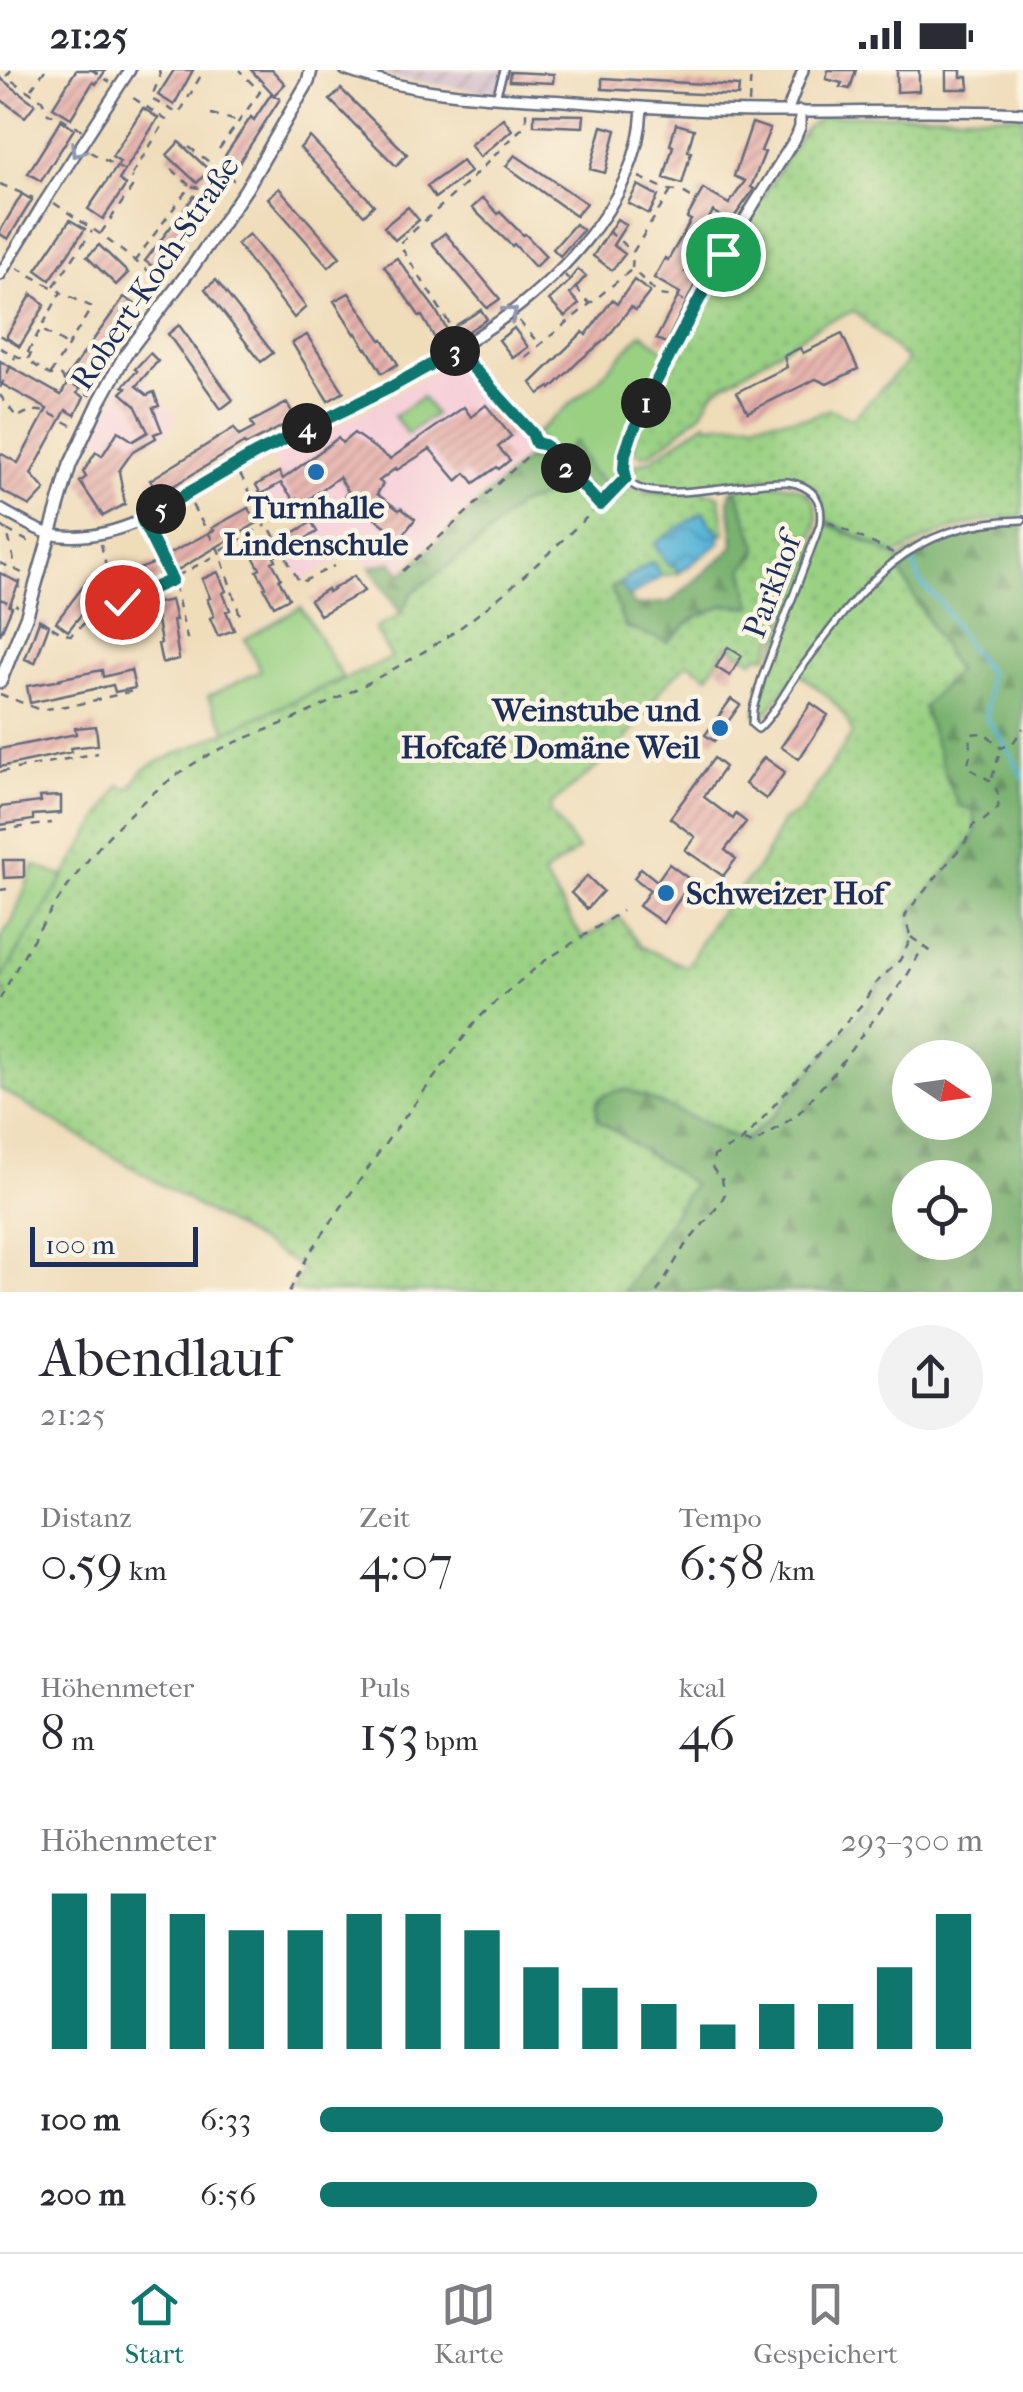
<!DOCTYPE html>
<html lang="de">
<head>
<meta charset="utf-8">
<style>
	body { margin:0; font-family:"IM FELL French Canon",serif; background:#f2f2f3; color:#2b2b33; height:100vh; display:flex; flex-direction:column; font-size:38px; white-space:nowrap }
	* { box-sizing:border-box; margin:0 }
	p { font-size:32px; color:#7c7c81 }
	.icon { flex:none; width:55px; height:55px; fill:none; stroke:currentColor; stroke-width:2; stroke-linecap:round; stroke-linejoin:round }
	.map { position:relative; height:1222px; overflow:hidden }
	.drawer { display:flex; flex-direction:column; background:#fff; flex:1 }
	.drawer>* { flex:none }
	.needle { width:65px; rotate:103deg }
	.controls { position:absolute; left:892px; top:970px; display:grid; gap:20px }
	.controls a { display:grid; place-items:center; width:100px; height:100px; border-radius:50%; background:#fff; box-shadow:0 10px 40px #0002; font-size:50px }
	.scale { position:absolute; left:30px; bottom:25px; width:168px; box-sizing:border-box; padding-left:10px; border:5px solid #1b2f5e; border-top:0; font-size:28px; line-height:35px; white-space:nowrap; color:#1b2f5e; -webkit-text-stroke:8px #fcf5e5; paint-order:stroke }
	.pin { position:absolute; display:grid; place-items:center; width:85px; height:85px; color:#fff; margin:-42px; border:5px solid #fff; border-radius:50%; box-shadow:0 2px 10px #0007 }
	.km { position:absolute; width:50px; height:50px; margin:-25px; border-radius:50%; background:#222; color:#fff; font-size:28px; line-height:50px; text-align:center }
	.round { display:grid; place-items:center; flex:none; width:105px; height:105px; border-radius:52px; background:#f2f2f3 }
	.head { display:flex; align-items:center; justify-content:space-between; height:170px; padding:0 40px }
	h1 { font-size:55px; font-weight:600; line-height:75px }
	.metrics { display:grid; grid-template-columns:repeat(3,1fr); gap:15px; height:170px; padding:10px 40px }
	.metrics div { display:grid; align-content:center }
	.metrics b { font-size:50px; font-weight:600 }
	.metrics small { font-size:28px; font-weight:400 }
	.metrics p { font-size:28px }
	.chart { height:280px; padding:20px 40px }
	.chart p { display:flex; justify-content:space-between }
	.chart svg { width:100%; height:180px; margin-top:10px; stroke:#0f766e; stroke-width:6 }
	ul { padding:0 40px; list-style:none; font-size:32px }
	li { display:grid; grid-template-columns:160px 120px 1fr; align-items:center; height:75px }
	li i { height:25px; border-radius:12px; background:#0f766e }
	.status { display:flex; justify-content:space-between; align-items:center; height:70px; padding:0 50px; background:#fff; direction:ltr }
	.status svg { height:28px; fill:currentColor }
	.menu { display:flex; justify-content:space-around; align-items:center; height:140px; border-top:2px solid #e1e1e2; background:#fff; font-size:28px; color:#7c7c81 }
	.menu a { display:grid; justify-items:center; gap:5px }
	.menu .active { color:#0f766e }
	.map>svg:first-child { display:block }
	.built { fill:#f6cfd9 }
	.industrial { fill:url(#industrial-furrows) }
	.grass { fill:url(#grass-dots); stroke:#5a8070; stroke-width:2.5 }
	.forest { fill:url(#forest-firs); stroke:#4a7067; stroke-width:2.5; fill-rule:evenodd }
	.garden { fill:#99d082; stroke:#5a8070; stroke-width:2.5 }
	.water { fill:url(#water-waves); stroke:#3a729b; stroke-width:2.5 }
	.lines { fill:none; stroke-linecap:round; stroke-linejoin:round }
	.stream { stroke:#5ab5d8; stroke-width:4 }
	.building { fill:url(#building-hatch) }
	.service-casing { stroke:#656c7e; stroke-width:10 }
	.minor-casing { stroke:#656c7e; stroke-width:14 }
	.tertiary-casing { stroke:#656c7e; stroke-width:16 }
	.path { stroke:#656c7e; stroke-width:2.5; stroke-dasharray:8 8; stroke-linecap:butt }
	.service { stroke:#fff; stroke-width:5 }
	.minor { stroke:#fff; stroke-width:9 }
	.tertiary { stroke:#fff; stroke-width:11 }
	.oneway { stroke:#8d97ae }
	.route-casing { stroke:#fff; stroke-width:20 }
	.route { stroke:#0f766e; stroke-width:12 }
	.poi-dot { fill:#1f6fb2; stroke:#fcf5e5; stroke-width:4 }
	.labels { text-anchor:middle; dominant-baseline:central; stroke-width:9; stroke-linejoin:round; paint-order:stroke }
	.street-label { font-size:32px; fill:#1b2f5e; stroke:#fcf5e5 }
	.poi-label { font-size:32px; font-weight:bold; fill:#1b2f5e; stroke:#fcf5e5 }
</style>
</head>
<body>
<div class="status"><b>21:25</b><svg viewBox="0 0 49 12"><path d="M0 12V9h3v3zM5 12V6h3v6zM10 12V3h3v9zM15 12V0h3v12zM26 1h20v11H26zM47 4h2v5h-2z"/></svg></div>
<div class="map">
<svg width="1023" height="1222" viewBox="0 0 1023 1222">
	<defs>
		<pattern id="industrial-furrows" width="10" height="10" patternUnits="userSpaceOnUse" patternTransform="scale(2.5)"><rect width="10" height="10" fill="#d1bdcb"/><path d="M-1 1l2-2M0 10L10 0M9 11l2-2" fill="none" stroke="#a99aa8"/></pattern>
		<pattern id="grass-dots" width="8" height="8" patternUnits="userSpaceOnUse" patternTransform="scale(2.5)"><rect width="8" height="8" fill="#99d082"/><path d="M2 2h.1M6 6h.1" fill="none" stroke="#83b373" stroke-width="1.8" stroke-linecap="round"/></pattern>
		<pattern id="forest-firs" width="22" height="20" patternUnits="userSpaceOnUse" patternTransform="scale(2.5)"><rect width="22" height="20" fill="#7ab270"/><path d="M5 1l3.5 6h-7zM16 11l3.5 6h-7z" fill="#63915f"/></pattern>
		<pattern id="water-waves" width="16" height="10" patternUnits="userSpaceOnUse" patternTransform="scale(2.5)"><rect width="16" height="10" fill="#5ab5d8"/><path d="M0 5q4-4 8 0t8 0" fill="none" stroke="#4a94b2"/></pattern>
		<pattern id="building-hatch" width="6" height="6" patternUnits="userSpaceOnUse" patternTransform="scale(2.5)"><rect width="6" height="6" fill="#e6b1ab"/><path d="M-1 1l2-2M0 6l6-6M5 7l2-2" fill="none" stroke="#ba908e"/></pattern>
	</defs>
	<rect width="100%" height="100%" fill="#fcf5e5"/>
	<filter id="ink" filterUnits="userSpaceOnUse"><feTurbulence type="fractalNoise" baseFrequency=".01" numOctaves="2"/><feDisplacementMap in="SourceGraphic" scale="20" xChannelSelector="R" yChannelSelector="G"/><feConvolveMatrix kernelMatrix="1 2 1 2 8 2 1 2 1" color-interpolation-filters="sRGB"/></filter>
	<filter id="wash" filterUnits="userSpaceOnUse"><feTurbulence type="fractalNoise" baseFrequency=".0048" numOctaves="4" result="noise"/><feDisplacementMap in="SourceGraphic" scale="40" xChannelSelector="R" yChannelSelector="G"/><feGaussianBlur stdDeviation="2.25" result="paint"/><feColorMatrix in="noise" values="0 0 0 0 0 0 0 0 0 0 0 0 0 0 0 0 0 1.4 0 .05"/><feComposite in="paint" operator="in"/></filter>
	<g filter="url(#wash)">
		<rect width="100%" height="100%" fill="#efdcb9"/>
		<!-- built -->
		<path class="built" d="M460 287 531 366 532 377 529 382 399 501 391 492 370 497 356 481 301 511 286 480 317 461 306 442 283 443 261 424 256 415 279 402 270 388 339 352 342 354Z
			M133 305 143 309 162 329 177 349 161 369 133 371 118 361 109 375 95 365 126 307Z"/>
		<!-- industrial -->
		<path class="industrial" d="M370 0H508L506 15 502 24 388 7Z"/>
		<!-- grass -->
		<path class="grass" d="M916 44 1023 46V447C978 449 935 461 897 485L824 449C828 358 658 454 629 405L637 394 652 389 706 352 707 355 810 347 829 339 853 348 908 291 854 241 823 253 714 321 702 342 673 367 651 383 641 385 633 380 632 374 642 347 735 169 805 59 819 48 833 46Z
			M568 402 600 437 627 416C657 432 699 412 720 427L725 463 721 466 717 458 674 495 679 503 662 506 651 492 612 518 667 572 693 549 724 535 752 537 743 498 756 486 758 479 736 419C770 411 825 407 816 457L767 586 757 585 754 591 727 575 708 606 688 593 664 616 619 679 552 734 550 741 578 780 543 805 583 869 619 847 641 877 687 897 712 852 761 794 782 752 800 741 852 664C847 638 817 617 797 602L763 648 760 649 755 644 783 555 824 452 888 482 899 490 902 505 956 601 976 753 975 765 910 852 914 869 909 881 902 894 874 920 870 932 775 1044 745 1071 629 1020C619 1019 603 1024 597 1031L598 1050 693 1114 623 1222H300L292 1220 302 1198 0 1019V933L6 922 0 920V911L120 715 129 719 142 701 155 693 392 588 375 559 401 544 412 523 482 470 516 436 555 421 558 409Z"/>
		<!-- forest -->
		<path class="forest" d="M575 371 591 401 614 419 599 432 569 401 558 409 557 419 550 425 518 435 482 470 412 523 401 544 370 497 392 492 403 504 540 376H544L556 388Z
			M736 419 758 479 756 486 743 498 752 537 724 535 693 549 667 572 625 557 611 518 620 514 635 536 670 532 733 478 734 472 729 432 731 421Z
			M1023 453V1222H623L693 1114 598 1050C590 1027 609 1020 629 1020L745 1071 775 1044 870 932C879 907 912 894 913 866 913 858 910 851 911 842L972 770 976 760 973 740 960 736 950 718 923 637 956 601 902 505 899 490C937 468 979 455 1023 453ZM910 988H975V1052H910ZM910 1108H975V1172H910Z"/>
		<!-- garden -->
		<path class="garden" d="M642 263 667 282C653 312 638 342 625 372 619 389 624 405 614 419L591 401 575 371 557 387 536 363 596 312Z
			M422 327 435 344 407 364 394 346Z
			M301 537 343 608 227 661 208 626 261 601 245 569Z
			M34 795 64 807 0 911V869L13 850Z"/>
		<!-- water -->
		<path class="water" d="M703 442 712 457 717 458 721 466 719 468 721 472 679 503 674 495 670 497 654 474Z
			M652 492 662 506 629 527 620 514Z"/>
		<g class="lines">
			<!-- stream -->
			<path class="stream" d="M914 494 920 512 942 534 964 571 988 602 987 650 1000 666 1023 707"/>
		</g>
		<g id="blocks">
			<!-- building -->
			<path class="building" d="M76 0H106L96 14 93 12 71 48 53 37Z
				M174 0H193L174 35 158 25Z
				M251 0H272L285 14 274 25Z
				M828 0H856L850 19 840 17 842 13 826 9Z
				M897 0H919V21L897 22Z
				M946 0H961V7H968L969 19H946Z
				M510 2 554 4 553 13 509 11Z
				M0 8 35 34 25 47 0 29Z
				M602 8 739 16 738 26 602 19Z
				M341 19 407 84 396 96 330 30Z
				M271 24 280 29 233 102 220 93 251 47 254 50Z
				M143 38 158 48 119 110 126 115 103 149 88 139 120 92 112 87Z
				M534 44 584 45 583 57 534 55Z
				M503 48 512 60 480 87 470 75Z
				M61 50 74 59 41 111 28 103Z
				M752 53 770 59 761 81 765 82 751 117 754 119 730 153 713 141 701 163 706 166 685 202 698 208 666 273 656 269 680 223 654 208 665 188 668 190 691 150 687 148 703 119 729 134 745 111 734 106Z
				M676 54 694 59 688 81 691 82 682 114 664 108 673 76 670 75Z
				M602 56 616 60 605 103 590 99Z
				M310 67 374 135 364 145 300 78Z
				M179 72 209 100 197 113 167 85Z
				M515 85 586 133 576 146 506 96Z
				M462 91 470 102 435 128 427 116Z
				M638 115 658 126 649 144 628 133Z
				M279 118 340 187 329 197 268 128Z
				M22 124 32 130 8 169 0 164V161Z
				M194 126 207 136 159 201 145 191Z
				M483 128 498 144 500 142 523 165 525 164 546 186 535 197 514 174 512 176 472 138Z
				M408 137 419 150 395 170 384 157Z
				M617 149 626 155 613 175 625 184 612 200 593 186Z
				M70 150 85 159 50 210 36 200Z
				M575 154 583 160 560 186 553 179Z
				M445 163 500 229 487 238 432 173Z
				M249 164 306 237 294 248 237 174Z
				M99 175 128 203 116 215 87 187Z
				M397 188 435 239 450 265 437 272 422 246 420 247 384 196Z
				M578 199 586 206 570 224 579 234 565 247 549 230 572 209 571 208Z
				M216 210 273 283 261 292 205 219Z
				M634 210 650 222 636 240 631 237 607 268 579 291 551 319 550 317 539 324 531 313 583 262 586 265 612 230 617 234Z
				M349 223 381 270 383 269 398 294 382 303 367 278 366 279 356 263 355 264 334 231Z
				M32 224 45 235 20 276 7 268V265Z
				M124 227 138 236 77 323 84 327 75 345 66 340 31 404 45 420 30 436 0 420V383L18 393 47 339 0 313V291L61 325 69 310 66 308Z
				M481 240 487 249 461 266 455 256Z
				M179 255 233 330 221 339 168 264Z
				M514 258 528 277 513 288 499 270Z
				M842 264 858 299 827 314 816 309 748 342 737 322 787 297 784 286 800 278 803 283Z
				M307 265 344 322 328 331 292 273Z
				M150 283 158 291 136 316 147 325 154 322 159 336 153 338 162 361 154 364 156 368 133 381 119 401 125 434 103 446 80 412 86 407 83 402 96 382 102 386 118 361 133 371 148 362 135 335 121 323 126 318 123 316 137 301 135 299Z
				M287 333 296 349 246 375 244 373 160 424 150 410 234 358 239 366 254 358 251 352Z
				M486 335 511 366 498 377 510 390 499 399 497 397 474 413 466 403 457 411 430 379 397 400 396 398 379 411 383 414 377 424 399 440 401 438 415 449 401 468 345 425 348 421 339 407 302 434 297 428 294 430 281 413 261 424 256 415 279 402 283 409 338 368 342 373 354 363 390 389 464 337 471 347Z
				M248 438 257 453 176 501 167 485 214 460 212 458Z
				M312 452 317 462 274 487 276 490 272 492 281 508 279 510 289 528 274 536 264 518 266 517 257 501 260 499 250 481 266 472 269 477Z
				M155 493 161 509 124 523 118 507Z
				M218 502 226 521 223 523 230 540 226 541 234 560 218 566 210 548 214 546 207 529 210 528 202 509Z
				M0 503 19 513 9 536 12 537 0 565Z
				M91 506 104 516 68 561 56 552Z
				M354 506 364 521 320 545 310 530 327 519 328 522Z
				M171 530 176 550H173L179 589 162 593 158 574 161 573 154 534Z
				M39 551 49 555 35 593 25 589Z
				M728 577 742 586 730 606 716 597Z
				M102 600 103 607 131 600 135 618 115 622 113 615 30 633 27 616 62 610 58 609Z
				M731 629 740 635 714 671 705 665Z
				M811 633 828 645 799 689 781 677Z
				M96 656 98 675 70 678 71 682 0 697V679L76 664 75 658Z
				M764 687 785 702 766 729 745 714Z
				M714 688 725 697 704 727 733 749 736 744 746 752 725 780 736 789 723 806 685 780 695 767 670 748Z
				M61 726V743L33 745V750L0 755V737L41 732 40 727Z
				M3 790H24V807L4 808Z
				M669 794 692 811 663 853 639 836 650 820 634 808 641 798 657 811Z
				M587 806 603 821 587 839 571 823Z"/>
		</g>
	</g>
	<g filter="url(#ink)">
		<use href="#blocks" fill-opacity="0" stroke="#656c7e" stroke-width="2.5"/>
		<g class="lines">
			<defs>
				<path id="service" d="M496 27 504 0
					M625 388 626 408C632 415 637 419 646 420 686 428 744 411 788 412 812 416 824 429 820 455L762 608 753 639 752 654 758 659C774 645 785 621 798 603 861 517 906 452 1023 450"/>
				<path id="minor" d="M345 0C414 25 492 27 564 31 630 36 696 42 763 42 850 43 936 38 1023 43
					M787 42 803 0
					M0 205 43 134 130 0
					M625 388 632 363 653 318 723 184 796 67 800 57V41
					M0 439C19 449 40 464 62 466 134 472 195 416 254 384 370 322 497 278 583 174 616 135 640 90 642 38"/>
				<path id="tertiary" d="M0 612 27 545 70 395 100 331 124 287 193 196 246 119 308 12 311 0"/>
			</defs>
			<!-- service casing -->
			<use href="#service" class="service-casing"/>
			<!-- minor casing -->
			<use href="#minor" class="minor-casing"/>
			<!-- tertiary casing -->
			<use href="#tertiary" class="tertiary-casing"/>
			<!-- path -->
			<path class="path" d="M11 0 6 7 42 30 48 44 58 46 82 60
				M92 0 110 12
				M159 0 160 7 152 26 153 30 179 44 204 0
				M31 19 45 0
				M749 33 751 0
				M211 44 237 51
				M189 77 236 112
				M219 79 260 22 239 0
				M90 82 132 105 166 50 129 25
				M172 99 189 115
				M639 107 668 120 683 122 691 127
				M0 114 33 128
				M671 121 633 182 632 199 659 225 676 227 689 233
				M54 133 100 164 165 214
				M608 161 633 182
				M101 163 132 118V106
				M134 192 190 116 204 119 217 100
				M565 205 589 233
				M54 216 92 161
				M519 251 539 274
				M44 261 67 275
				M0 265 28 282 61 222 17 198
				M458 267 399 174 471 109 522 58 526 51V41
				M0 278 25 290
				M29 283 31 284 27 290 50 305 60 304 64 310 91 326
				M525 287 631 200
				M50 305 92 237 62 223
				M0 318 15 287
				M0 325 17 348C40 332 52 346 74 356
				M538 373 546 376 599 434
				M240 404 300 513 334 496
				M192 435 219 481 241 548
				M828 452 893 483
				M0 455 7 460 16 500 22 503 19 517 23 518
				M145 458 174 513 189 577
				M7 460 35 475
				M101 474 106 496 134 578
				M221 480 266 455
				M0 493 14 499
				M403 501 532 382 536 375 532 363 465 288
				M0 529 18 536
				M38 549C49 554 60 565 71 565L105 535 150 520 219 484
				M0 624 40 640 79 634 137 620
				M0 702 98 683
				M992 708 1001 678
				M0 760 52 753
				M0 820 7 819
				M911 867 933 883
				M0 929C47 837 113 739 205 687 234 671 266 661 296 648 338 629 379 608 418 585 475 552 525 506 572 461 589 445 606 430 622 414
				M744 1071 753 1074 797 1045 832 1005 908 904 923 877
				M289 1222 309 1184 382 1078 476 951 496 931 543 892 622 841
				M657 1222 684 1177 719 1135 725 1124 721 1105 716 1103 712 1097 714 1086 740 1072 749 1064 864 932 874 915 900 890 911 869 905 847 907 842 966 771 973 755 983 751 998 738C1001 710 987 710 967 697L971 682 970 664 985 663 1001 678 1013 673 1023 658"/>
			<!-- service -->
			<use href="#service" class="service"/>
			<!-- minor -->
			<use href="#minor" class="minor"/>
			<!-- tertiary -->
			<use href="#tertiary" class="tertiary"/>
		</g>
		<!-- one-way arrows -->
		<defs><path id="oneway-chevron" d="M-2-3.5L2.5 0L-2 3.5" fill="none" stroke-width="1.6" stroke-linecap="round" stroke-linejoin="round" transform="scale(2.5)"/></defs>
		<g class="oneway">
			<use href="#oneway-chevron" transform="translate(77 81) rotate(122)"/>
			<use href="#oneway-chevron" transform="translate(511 243) rotate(-37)"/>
		</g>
	</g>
	<g class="lines" filter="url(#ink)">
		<defs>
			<path id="route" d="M122 532 172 510 142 450 255 384 391 317 459 279 466 290 532 363 536 373 545 375 600 435 626 408 624 399 625 384 632 363 657 310 723 184"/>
		</defs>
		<!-- route casing -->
		<use href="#route" class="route-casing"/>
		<!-- route -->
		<use href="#route" class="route"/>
	</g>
	<!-- markers -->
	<g class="poi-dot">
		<circle cx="316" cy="402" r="10"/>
		<circle cx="720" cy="658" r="10"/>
		<circle cx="666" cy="823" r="10"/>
	</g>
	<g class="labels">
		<!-- street labels -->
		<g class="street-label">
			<text transform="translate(155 203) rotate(-56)">Robert-Koch-Straße</text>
			<text transform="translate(772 516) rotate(-69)">Parkhof</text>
		</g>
		<!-- poi labels -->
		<g class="poi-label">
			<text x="316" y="437">Turnhalle<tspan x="316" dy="37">Lindenschule</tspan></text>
			<text x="700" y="640" text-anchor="end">Weinstube und<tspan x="700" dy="37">Hofcafé Domäne Weil</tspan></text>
			<text x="686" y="823" text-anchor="start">Schweizer Hof</text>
		</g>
	</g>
</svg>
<div class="controls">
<a><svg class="needle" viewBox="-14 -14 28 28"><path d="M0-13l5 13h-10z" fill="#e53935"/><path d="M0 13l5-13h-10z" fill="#7c7c81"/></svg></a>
<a><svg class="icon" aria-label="locate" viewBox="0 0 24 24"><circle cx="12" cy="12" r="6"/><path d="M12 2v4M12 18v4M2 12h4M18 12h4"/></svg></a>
</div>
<div class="scale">100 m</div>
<div class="pin" style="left:723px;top:184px;background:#1e9e55"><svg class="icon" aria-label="arrive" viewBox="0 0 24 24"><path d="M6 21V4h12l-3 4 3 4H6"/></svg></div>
<div class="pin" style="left:122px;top:532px;background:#d93025"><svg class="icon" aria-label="check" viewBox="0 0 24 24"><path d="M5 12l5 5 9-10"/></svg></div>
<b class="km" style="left:646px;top:333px">1</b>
<b class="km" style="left:566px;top:398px">2</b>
<b class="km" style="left:455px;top:281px">3</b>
<b class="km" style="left:307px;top:358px">4</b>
<b class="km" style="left:161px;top:439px">5</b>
</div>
<section class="drawer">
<div class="head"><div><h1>Abendlauf</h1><p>21:25</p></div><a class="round"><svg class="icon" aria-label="share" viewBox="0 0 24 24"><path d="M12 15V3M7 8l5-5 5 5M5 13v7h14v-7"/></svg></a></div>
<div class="metrics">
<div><p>Distanz</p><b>0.59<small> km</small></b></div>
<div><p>Zeit</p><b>4:07</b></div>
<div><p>Tempo</p><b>6:58<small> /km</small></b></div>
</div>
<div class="metrics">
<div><p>Höhenmeter</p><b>8<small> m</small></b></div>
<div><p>Puls</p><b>153<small> bpm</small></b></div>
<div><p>kcal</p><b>46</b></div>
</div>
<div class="chart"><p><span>Höhenmeter</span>293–300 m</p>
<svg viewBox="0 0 160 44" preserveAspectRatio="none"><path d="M5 44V6M15 44V6M25 44V11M35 44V15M45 44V15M55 44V11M65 44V11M75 44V15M85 44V24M95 44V29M105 44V33M115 44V38M125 44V33M135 44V33M145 44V24M155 44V11"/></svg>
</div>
<ul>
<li><b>100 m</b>6:33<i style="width:94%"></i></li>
<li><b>200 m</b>6:56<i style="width:75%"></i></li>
</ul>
</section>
<nav class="menu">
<a class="active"><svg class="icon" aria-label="home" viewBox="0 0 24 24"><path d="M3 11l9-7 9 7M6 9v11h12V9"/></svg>Start</a>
<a><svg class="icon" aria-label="map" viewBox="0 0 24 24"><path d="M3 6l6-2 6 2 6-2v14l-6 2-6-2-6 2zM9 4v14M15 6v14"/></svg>Karte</a>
<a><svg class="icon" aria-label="saved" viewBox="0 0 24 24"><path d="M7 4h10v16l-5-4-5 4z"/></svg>Gespeichert</a>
</nav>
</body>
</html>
